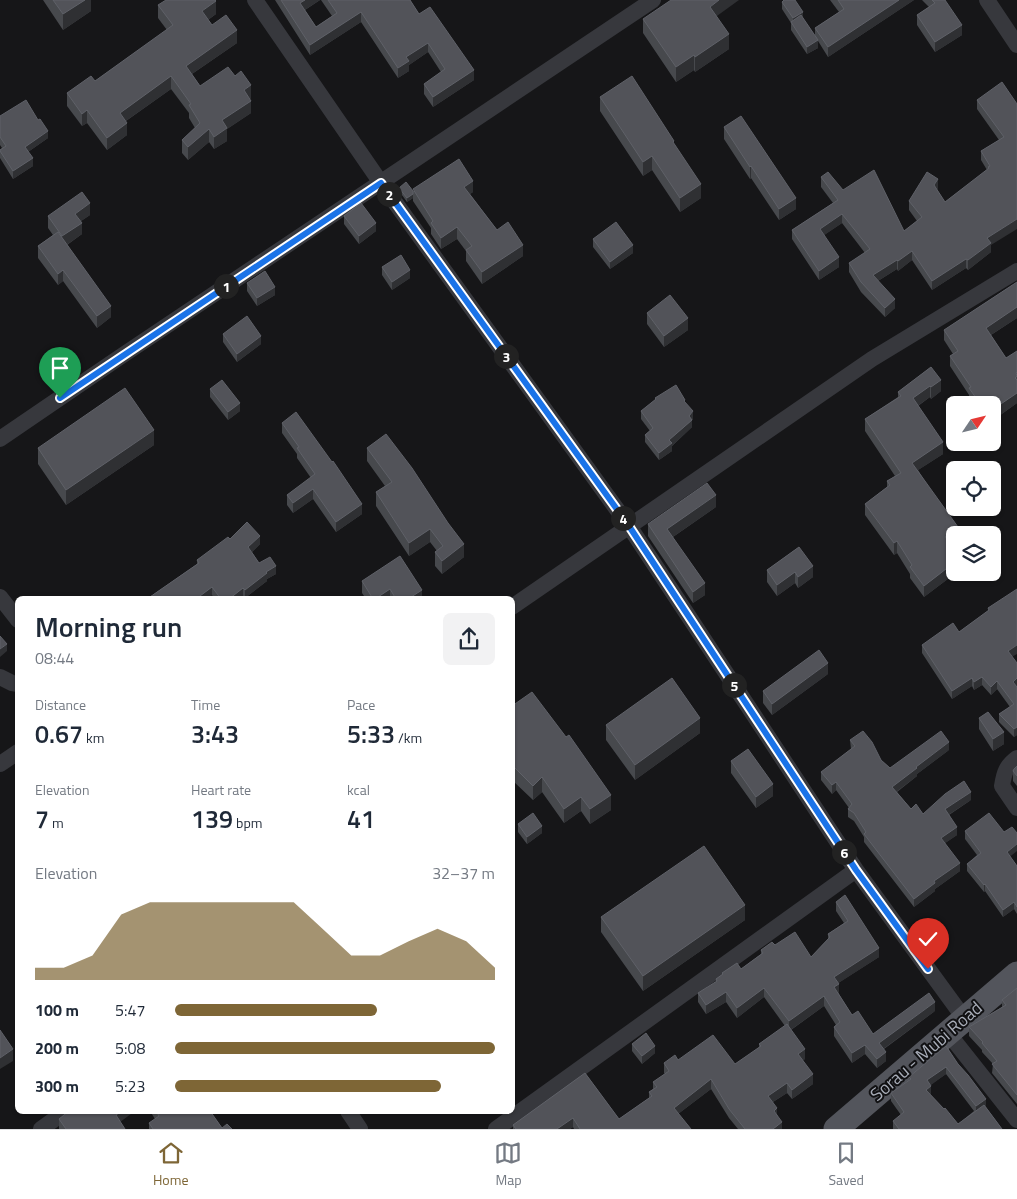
<!DOCTYPE html>
<html lang="en">
<head>
<meta charset="utf-8">
<style>
	body { margin:0; font-family:"Titillium Web",sans-serif; background:#f2f2f3; color:#1f2937; height:100vh; display:flex; flex-direction:column; font-size:19px; white-space:nowrap }
	* { box-sizing:border-box; margin:0 }
	p { font-size:16px; color:#747a83 }
	.icon { flex:none; width:28px; height:28px; fill:none; stroke:currentColor; stroke-width:2; stroke-linecap:round; stroke-linejoin:round }
	.map { position:relative; flex:1; overflow:hidden }
	.panel { position:absolute; left:15px; top:596px; width:500px; height:518px; display:flex; flex-direction:column; background:#fff; border-radius:8px; box-shadow:0 1px 4px #0004 }
	.panel>* { flex:none }
	.needle { width:32px; rotate:55deg }
	.tools { position:absolute; left:946px; top:396px; display:grid; gap:10px }
	.tools a { display:grid; place-items:center; width:55px; height:55px; border-radius:8px; background:#fff; box-shadow:0 1px 4px #0004; font-size:25px }
	.pin { position:absolute; display:grid; place-items:center; width:42px; height:42px; color:#fff; margin:-51px -21px; border-radius:50% 50% 50% 0; rotate:-45deg; box-shadow:0 0 5px #0007 }
	.pin .icon { rotate:45deg }
	.km { position:absolute; width:25px; height:25px; margin:-12px; border-radius:50%; background:#222; color:#fff; font-size:14px; line-height:25px; text-align:center }
	.round { display:grid; place-items:center; flex:none; width:52px; height:52px; border-radius:8px; background:#f2f2f3 }
	.head { display:flex; align-items:center; justify-content:space-between; height:85px; padding:0 20px }
	h1 { font-size:28px; font-weight:600; line-height:38px }
	.stats { display:grid; grid-template-columns:repeat(3,1fr); gap:8px; height:85px; padding:5px 20px }
	.stats div { display:grid; align-content:center }
	.stats b { font-size:25px; font-weight:600 }
	.stats small { font-size:14px; font-weight:400 }
	.stats p { font-size:14px }
	.chart { height:140px; padding:10px 20px }
	.chart p { display:flex; justify-content:space-between }
	.chart svg { width:100%; height:90px; margin-top:5px; fill:#7e6636; opacity:.7 }
	ul { padding:0 20px; list-style:none; font-size:16px }
	li { display:grid; grid-template-columns:80px 60px 1fr; align-items:center; height:38px }
	li i { height:12px; border-radius:6px; background:#7e6636 }
	.dock { display:flex; justify-content:space-around; align-items:center; height:70px; border-top:1px solid #e0e1e3; background:#fff; font-size:14px; color:#747a83 }
	.dock a { display:grid; justify-items:center; gap:2px }
	.dock .selected { color:#7e6636 }
	.map>svg:first-child { display:block }
	.lines { fill:none; stroke-linecap:round; stroke-linejoin:round }
	.minor { stroke:#37383d; stroke-width:16 }
	.primary { stroke:#53555c; stroke-width:25 }
	.wall { fill:#47494d; fill-rule:evenodd }
	.shaded-wall { fill:#2f3033 }
	.building { fill:#525359; stroke:#5f6168 }
	.route-casing { stroke:#fff; stroke-width:10 }
	.route { stroke:#1a73e8; stroke-width:6 }
	.labels { text-anchor:middle; dominant-baseline:central; stroke-width:4; stroke-linejoin:round; paint-order:stroke }
	.street-label { font-size:18px; fill:#a8adb8; stroke:#111113 }
</style>
</head>
<body>
<div class="map">
<svg width="1017" height="1129" viewBox="0 0 1017 1129">
	<rect width="100%" height="100%" fill="#161618"/>
	<g class="lines">
		<!-- minor -->
		<path class="minor" d="M255 0 381 183 629 526 856 870 964 1018
			M987 0 1017 45
			M0 439 120 357 653 0
			M0 597 18 620
			M512 607 872 359 1017 271
			M0 677 12 683 18 684
			M1017 758C1006 766 1004 773 1002 786L1017 808
			M0 764 18 752
			M948 1033 1017 1120
			M348 1111 360 1129
			M41 1129 66 1111
			M496 1129 856 870"/>
		<!-- primary -->
		<path class="primary" d="M836 1129 1017 974"/>
	</g>
	<!-- wall -->
	<path class="wall" d="M43 0H91V11L63 30Z
		M275 0H320L305 10 316 27 332 16 321 0H410L419 14 474 80 433 107 424 94V84L441 72 428 52 409 65V71L398 78 361 22 310 55Z
		M830 0H914L828 57 818 41V48L807 54 791 30V23L782 9V2L803 18 815 37V28L839 12Z
		M922 0H945L962 35 935 52 917 25V15L929 7Z
		M158 5 216 14 208 20 212 25 237 43 192 74 200 86 251 98 250 99 251 113 227 129V141L214 149 209 142 188 160 182 153V140L195 128 189 118V113L171 89 126 121 127 135 107 150 87 123 82 126 67 106V93L95 81 167 30 158 18Z
		M716 16 729 49 695 72 694 70 676 82 643 33V19Z
		M600 97 674 144 701 198 680 212 652 170 643 176 600 111Z
		M977 100 1017 104 991 245V252L968 270 966 268 932 290 912 260 898 271 897 269 878 281 895 308 885 317 861 292 849 272V263L865 253 842 223 824 235 839 267 819 280 792 239V230L833 203 821 187V177L843 190 904 231 917 221 909 210V201L938 188 937 190 945 202 987 170 981 160V151L999 140 977 109Z
		M0 116 48 138 28 152 33 166 13 179 0 158V150L2 148 0 145Z
		M724 127 796 209 779 220 751 178 750 179 724 139Z
		M399 188 413 191 473 192 470 194 497 230 523 256 482 284 466 261V251L457 239 441 249 431 234V228L413 201V198L407 202 399 191Z
		M90 215 81 221 82 234 67 245 111 317 97 328 63 281 58 285 38 258V246L53 235 48 228V216Z
		M344 216 376 231 359 244 344 224Z
		M593 239 633 253 610 269 593 247Z
		M382 267 410 278 392 290 382 275Z
		M1017 282V318L991 335 1006 358 1017 351V403L992 421V405H974L969 399V395L950 366V356L953 354 944 340V330Z
		M247 283 275 295 257 306 247 291Z
		M647 313 688 330 664 347 647 324Z
		M223 334 261 344 237 362 223 342Z
		M931 367 941 391 931 399 930 397 918 406 943 454 918 470 958 535 950 544 955 572H957L924 597 910 578V574L897 553 894 555 865 515V504L887 487V481L895 476 865 431V419L898 397V392Z
		M210 389 240 411 228 420 210 397Z
		M655 398 685 402 693 419 692 420V427L672 446V451L659 460 645 442V435L650 431 641 419V411L655 400Z
		M282 423 362 514 336 532 313 499 293 513 287 505V495L311 478 297 458V454L282 433Z
		M154 445 66 505 38 464V448Z
		M367 448 464 557 442 574 435 566V552L437 551 430 542 409 556 376 506V492L385 486 367 461Z
		M716 507 673 537 705 595 693 603 648 536V524Z
		M230 539 260 544 252 552 259 563 276 574 267 579V581L245 598 243 596 240 599H214L212 595 207 599H147L197 564V560Z
		M799 547 813 577 798 588 795 583 777 596 767 582V570Z
		M362 581 422 599H366L362 593Z
		M988 608 1012 657 1017 663V735L1014 737 999 722V714L1010 707 997 689 991 695 982 685 974 690 972 686 952 699 922 653V645L959 632 988 611Z
		M828 674 772 715 763 703V691Z
		M512 706 611 810 590 824 581 811 564 823 542 792 533 800 513 781Z
		M979 718 1004 744 993 751 979 729Z
		M606 725 700 733 635 780 606 740Z
		M850 740 881 760 890 768 949 750 917 774V776L897 792 911 809 923 814 971 800 949 815 957 835 945 843 960 871 935 889V891L914 907 864 842V837L854 821 848 817V809L849 808 836 790 832 794 821 780V772L851 749Z
		M731 761 773 796 756 808 731 773Z
		M1017 766V786L1013 781V771Z
		M518 824 542 833 527 844 518 832Z
		M965 831 1010 856 1017 866V914L1014 909 1003 917 985 891 984 892 967 871V864L977 855 965 839Z
		M836 902 879 957 838 983 839 994 852 1015 873 1034 935 1011 884 1049 886 1061 877 1068 865 1054 852 1063 834 1036V1027L836 1025 824 1006 791 1030 805 1059 803 1060 813 1084 792 1099 787 1093 773 1102 782 1129H738L729 1118 711 1089 678 1114 691 1129H574L573 1127 570 1129H513V1125L585 1073 619 1119 649 1098V1092L653 1089V1082L665 1074 664 1073V1063L678 1060 735 1064 759 1048V1044L785 1026 764 997 737 1018 726 1002 706 1014 698 1002V993L716 982V979L722 975V973L741 969 761 954V950L775 945 811 957 828 939V934L844 923 836 911Z
		M601 917 745 920 643 991 601 932Z
		M1017 988V1104L992 1073 993 1064 982 1052V1050L969 1036V1027L1002 1007V1000Z
		M632 1044 655 1053 642 1064 632 1051Z
		M946 1046 986 1107 1002 1129H893V1121L901 1115 891 1101V1093L909 1080V1077ZM946 1074 974 1111 958 1124 930 1094H931L930 1085Z
		M150 1111H213V1115L222 1128 232 1129H149V1123L155 1119Z
		M59 1119 120 1122 125 1129H59Z"/>
	<!-- shaded-wall -->
	<path class="shaded-wall" d="M85 0H91V11L63 30V14Z
		M305 0H320L300 13V3Z
		M719 0H739L710 21V7Z
		M899 0H914L828 57V47Z
		M216 1V14L202 24V11Z
		M361 12V22L310 55V45Z
		M803 12V19L793 26V18Z
		M962 25V35L935 52V42Z
		M237 30V43L186 78V66Z
		M729 34V49L695 72V57Z
		M818 40V48L807 54V47Z
		M428 43V52L409 65V71L398 78V68L406 57Z
		M694 55V70L676 82V67Z
		M474 70V80L433 107V97Z
		M171 76V89L120 125V113Z
		M251 85V98L244 103V90Z
		M251 101V113L227 129V141L214 149V137L222 120Z
		M87 110V123L82 126V114Z
		M127 123V135L107 150V138Z
		M209 129V142L188 160V147Z
		M48 131V138L25 154V147Z
		M652 156V170L643 176V162Z
		M33 158V166L13 179V171Z
		M751 166V178L750 179V167Z
		M938 179V188L934 195V185Z
		M473 181V192L464 198V187Z
		M701 184V198L680 212V198Z
		M413 194V198L407 202V198Z
		M796 198V209L779 220V209Z
		M90 203V215L75 225V214Z
		M842 214V223L820 238V229Z
		M1017 219V229L991 245V252L968 270V260L987 238Z
		M82 223V234L62 248V236Z
		M376 223V231L359 244V236Z
		M457 227V239L441 249V238Z
		M523 245V256L482 284V272Z
		M633 245V253L610 269V262Z
		M912 251V260L898 271V261Z
		M839 257V267L819 280V271Z
		M966 259V268L932 290V281Z
		M897 260V269L873 284V275Z
		M63 270V281L58 285V274Z
		M410 270V278L392 290V282Z
		M275 287V295L257 306V298Z
		M895 299V308L885 317V308Z
		M111 306V317L97 328V316Z
		M1017 307V318L986 338V328Z
		M688 318V330L664 347V336Z
		M261 336V344L237 362V354Z
		M941 380V391L931 399V387Z
		M930 386V397L913 409V398Z
		M1017 393V403L992 421V410Z
		M240 403V411L228 420V412Z
		M693 411V419L689 423V416Z
		M692 420V427L672 446V451L659 460V453L669 440Z
		M154 430V445L66 505V490Z
		M943 442V454L912 474V463Z
		M313 489V499L293 513V503Z
		M716 495V507L667 541V529Z
		M362 504V514L336 532V522Z
		M958 527V535H955V541L945 548V537Z
		M430 529V542L409 556V543Z
		M260 536V544L248 556V547Z
		M897 541V553L894 555V543Z
		M464 544V557L442 574V561Z
		M955 562V572H957L924 597V586Z
		M276 566V574L267 579V581L245 598V590L266 572Z
		M813 566V577L798 588V577Z
		M795 572V583L777 596V585Z
		M705 583V595L693 603V592Z
		M212 587V595L207 599H196Z
		M243 588V596L240 599H229Z
		M390 589V599H375Z
		M422 590V599H408Z
		M7 644V651L0 657V649Z
		M1017 645V654L1008 659V651Z
		M828 663V674L772 715V704Z
		M982 677V685L974 690V682Z
		M972 678V686L952 699V691Z
		M1017 678V687L1013 682Z
		M997 681V689L991 695V687Z
		M700 718V733L635 780V765Z
		M1017 727V735L1014 737V729Z
		M1004 732V744L993 751V739Z
		M949 742V750L917 774V776L892 795V787L916 767Z
		M513 766V781H512V767Z
		M542 777V792L533 800V786Z
		M836 782V790L832 794V785Z
		M773 784V796L756 808V797Z
		M971 792V800L945 817V809Z
		M611 795V810L590 824V809Z
		M581 797V811L564 823V809Z
		M542 826V833L527 844V837Z
		M957 827V835L941 846V838Z
		M1017 844V851L1007 859V852Z
		M960 863V871L935 889V891L914 907V899L934 881Z
		M985 884V891L984 892V885Z
		M1014 902V909L1003 917V910Z
		M745 905V920L643 991V976Z
		M879 948V957L834 986V977Z
		M839 984V993L834 997V987Z
		M764 988V997L737 1018V1008Z
		M726 992V1002L706 1014V1005Z
		M824 996V1006L789 1031V1021Z
		M935 1002V1011L879 1052V1043Z
		M865 1045V1054L852 1063V1053Z
		M655 1046V1053L642 1064V1056Z
		M13 1049V1061L0 1069V1058Z
		M805 1049V1059L798 1064V1054Z
		M886 1052V1061L877 1068V1059Z
		M946 1067V1074L927 1088V1080Z
		M813 1074V1084L792 1099V1090Z
		M711 1079V1089L674 1117V1108Z
		M787 1083V1093L768 1105V1096Z
		M931 1086V1094L926 1097V1090Z
		M986 1099V1107L976 1114V1106Z
		M777 1108V1118L774 1111Z
		M122 1111H135L116 1125V1115Z
		M573 1118V1127L570 1129H557Z
		M782 1122V1129H773Z"/>
	<!-- building -->
	<path class="building" d="M53 0H85L63 14Z
		M166 0H215L216 1 202 11 212 25 226 15 237 30 186 66 200 86 228 67 235 76 241 71 251 85 244 90 251 101 222 120 227 128 214 137 209 129 188 147 182 140 200 123 189 105 191 104 171 76 120 113 127 123 107 138 87 110 82 114 67 93 91 76 95 81 173 25 158 5Z
		M281 0H305L300 3 316 27 337 13 328 0H410L419 14 430 7 474 70 433 97 424 84 445 69 428 43 406 57 409 61 398 68 361 12 310 45Z
		M671 0H719L710 7 729 34 695 57 694 55 676 67 643 19Z
		M784 0H795L803 12 793 18 782 2Z
		M838 0H899L828 47 815 28 844 9Z
		M932 0H945L962 25 935 42 917 15 935 3Z
		M801 15 818 40 807 47 791 22Z
		M632 76 674 141 673 142 701 184 680 198 652 156 643 162 600 97Z
		M1002 82 1017 104V219L987 238 991 243 968 260 966 259 932 281 912 251 898 261 897 260 873 275 895 299 885 308 861 282 849 263 870 249 842 214 820 229 839 257 819 271 792 230 838 200 821 177 828 172 843 190 874 170 904 231 922 217 909 201 927 172 938 179 934 185 945 202 989 168 988 167 990 166 981 151 1004 137 977 100Z
		M26 100 38 120 40 119 48 131 25 147 33 158 13 171 0 151V150L6 146 0 137V116Z
		M741 116 796 198 779 209 751 166 750 167 724 127Z
		M459 159 473 181 464 187 497 230 508 222 523 245 482 272 466 250 472 246 457 227 441 238 431 223 433 221 413 189Z
		M406 182 413 191V194L407 198 399 188Z
		M82 192 90 203 75 214 82 223 62 236 48 216Z
		M361 203 376 223 359 236 344 216Z
		M616 222 633 245 610 262 593 239Z
		M58 232 111 306 97 316 63 270 58 274 38 246Z
		M401 255 410 270 392 282 382 267Z
		M265 271 275 287 257 298 247 283Z
		M1017 282V307L986 328 1006 358 1017 351V372L1016 373 1017 376 1015 378 1017 380V393L992 410V405H981L969 388 971 387 950 356 958 351 944 330Z
		M670 295 688 318 664 336 647 313Z
		M247 316 261 336 237 354 223 334Z
		M931 367 941 380 931 387 930 386 913 398 943 442 912 463 958 527 945 537 955 550V562L924 586 910 567 912 565 897 541 894 543 865 504 890 485 887 481 901 473 865 419 901 396 898 392Z
		M222 380 240 403 228 412 210 389Z
		M676 385 685 400 684 401 693 411 689 416 692 420 669 440 672 443 659 453 645 435 653 428 641 411 656 399 655 398Z
		M125 388 154 430 66 490 38 448Z
		M296 412 332 462 333 461 362 504 336 522 313 489 293 503 287 495 315 474 297 448 299 447 282 423Z
		M386 434 412 468 448 523 464 544 442 561 435 552 443 546 430 529 409 543 376 492 392 482 367 448Z
		M707 483 716 495 667 529 705 583 693 592 648 524Z
		M247 522 260 536 248 547 259 563 270 557 276 566 266 572 267 573 245 590 243 588 229 599H221L212 587 196 599H147L199 563 197 560 228 537 230 539Z
		M799 547 813 566 798 577 795 572 777 585 767 570Z
		M400 556 422 590 408 599H396L390 589 375 599H373L362 581Z
		M1017 589V645L1008 651 1017 663V678L1013 682 1017 687V727L1014 729 999 714 1014 704 997 681 991 687 982 677 974 682 972 678 952 691 922 645 953 623 959 632 989 610 988 608Z
		M0 636 7 644 0 649Z
		M819 650 828 663 772 704 763 691Z
		M672 678 700 718 635 765 606 725Z
		M532 692 566 737 569 735 611 795 590 809 581 797 564 809 542 777 533 786 513 766 512 767V706Z
		M988 712 1004 732 993 739 979 718Z
		M863 731 872 742 881 760 890 768 941 731 949 742 916 767 917 768 892 787 911 809 916 804 923 814 945 794 964 781 971 792 945 809 957 827 941 838 960 863 934 881 935 883 914 899 864 834 866 832 854 813 848 809 852 804 836 782 832 785 821 772 855 746 850 740Z
		M748 749 773 784 756 797 731 761Z
		M1017 766V776L1013 771 1014 769Z
		M533 813 542 826 527 837 518 824Z
		M989 813 1004 832 1012 827 1017 833V844L1007 852 1017 866V907L1014 902 1003 910 985 884 984 885 967 864 981 853 965 831Z
		M704 846 745 905 643 976 601 917Z
		M845 895 879 948 834 977 839 984 834 987 852 1015 858 1011 873 1034 929 993 935 1002 879 1043 886 1052 877 1059 865 1045 852 1053 834 1027 840 1022 824 996 789 1021 764 988 737 1008 726 992 706 1005 698 993 717 981 716 979 723 974 722 973 737 963 741 969 763 953 761 950 772 942 775 945 795 932 811 957 830 937 828 934 848 921 836 902Z
		M1017 988V1095L992 1064 997 1061 982 1043 983 1042 969 1027 1006 1005 1002 1000Z
		M787 1024 805 1049 798 1054 813 1074 792 1090 787 1083 768 1096 777 1108 774 1111 782 1122 773 1129H745L729 1109 711 1079 674 1108 691 1129H580L573 1118 557 1129H516L513 1125 585 1073 619 1119 652 1096 649 1092 657 1087 653 1082 669 1071 664 1063 675 1055 678 1060 713 1035 735 1064 761 1046 759 1044Z
		M0 1030 13 1049 0 1058Z
		M646 1033 655 1046 642 1056 632 1044Z
		M946 1046 958 1064 968 1075 986 1099 976 1106 946 1067 927 1080 931 1086 926 1090 944 1109 945 1108 958 1124 984 1105 1002 1129H899L893 1121 904 1112 891 1093 911 1079 909 1077Z
		M69 1111H122L116 1115 125 1129H66L59 1119Z
		M156 1111H210L222 1128 227 1124 232 1129H153L149 1123 159 1116Z"/>
	<g class="lines">
		<defs>
			<path id="route" d="M60 398 381 183 629 526 856 870 928 969"/>
		</defs>
		<!-- route casing -->
		<use href="#route" class="route-casing"/>
		<!-- route -->
		<use href="#route" class="route"/>
	</g>
	<g class="labels">
		<!-- street labels -->
		<g class="street-label">
			<text transform="translate(926 1051) rotate(-41)">Sorau - Mubi Road</text>
		</g>
	</g>
</svg>
<div class="tools">
<a><svg class="needle" viewBox="-14 -14 28 28"><path d="M0-13l5 13h-10z" fill="#e53935"/><path d="M0 13l5-13h-10z" fill="#747a83"/></svg></a>
<a><svg class="icon" aria-label="locate" viewBox="0 0 24 24"><circle cx="12" cy="12" r="6"/><path d="M12 2v4M12 18v4M2 12h4M18 12h4"/></svg></a>
<a><svg class="icon" aria-label="layers" viewBox="0 0 24 24"><path d="M12 4l9 5-9 5-9-5zM3 14l9 5 9-5"/></svg></a>
</div>
<div class="pin" style="left:60px;top:398px;background:#1e9e55"><svg class="icon" aria-label="arrive" viewBox="0 0 24 24"><path d="M6 21V4h12l-3 4 3 4H6"/></svg></div>
<div class="pin" style="left:928px;top:969px;background:#d93025"><svg class="icon" aria-label="check" viewBox="0 0 24 24"><path d="M5 12l5 5 9-10"/></svg></div>
<b class="km" style="left:226px;top:286px">1</b>
<b class="km" style="left:389px;top:194px">2</b>
<b class="km" style="left:506px;top:356px">3</b>
<b class="km" style="left:623px;top:518px">4</b>
<b class="km" style="left:734px;top:685px">5</b>
<b class="km" style="left:844px;top:852px">6</b>
<section class="panel">
<div class="head"><div><h1>Morning run</h1><p>08:44</p></div><a class="round"><svg class="icon" aria-label="share" viewBox="0 0 24 24"><path d="M12 15V3M7 8l5-5 5 5M5 13v7h14v-7"/></svg></a></div>
<div class="stats">
<div><p>Distance</p><b>0.67<small> km</small></b></div>
<div><p>Time</p><b>3:43</b></div>
<div><p>Pace</p><b>5:33<small> /km</small></b></div>
</div>
<div class="stats">
<div><p>Elevation</p><b>7<small> m</small></b></div>
<div><p>Heart rate</p><b>139<small> bpm</small></b></div>
<div><p>kcal</p><b>41</b></div>
</div>
<div class="chart"><p><span>Elevation</span>32–37 m</p>
<svg viewBox="0 0 160 44" preserveAspectRatio="none"><path d="M0 44V38L10 38L20 32L30 12L40 6L50 6L60 6L70 6L80 6L90 6L100 19L110 32L120 32L130 25L140 19L150 25L160 38V44z"/></svg>
</div>
<ul>
<li><b>100 m</b>5:47<i style="width:63%"></i></li>
<li><b>200 m</b>5:08<i style="width:100%"></i></li>
<li><b>300 m</b>5:23<i style="width:83%"></i></li>
</ul>
</section>
</div>
<nav class="dock">
<a class="selected"><svg class="icon" aria-label="home" viewBox="0 0 24 24"><path d="M3 11l9-7 9 7M6 9v11h12V9"/></svg>Home</a>
<a><svg class="icon" aria-label="map" viewBox="0 0 24 24"><path d="M3 6l6-2 6 2 6-2v14l-6 2-6-2-6 2zM9 4v14M15 6v14"/></svg>Map</a>
<a><svg class="icon" aria-label="saved" viewBox="0 0 24 24"><path d="M7 4h10v16l-5-4-5 4z"/></svg>Saved</a>
</nav>
</body>
</html>
